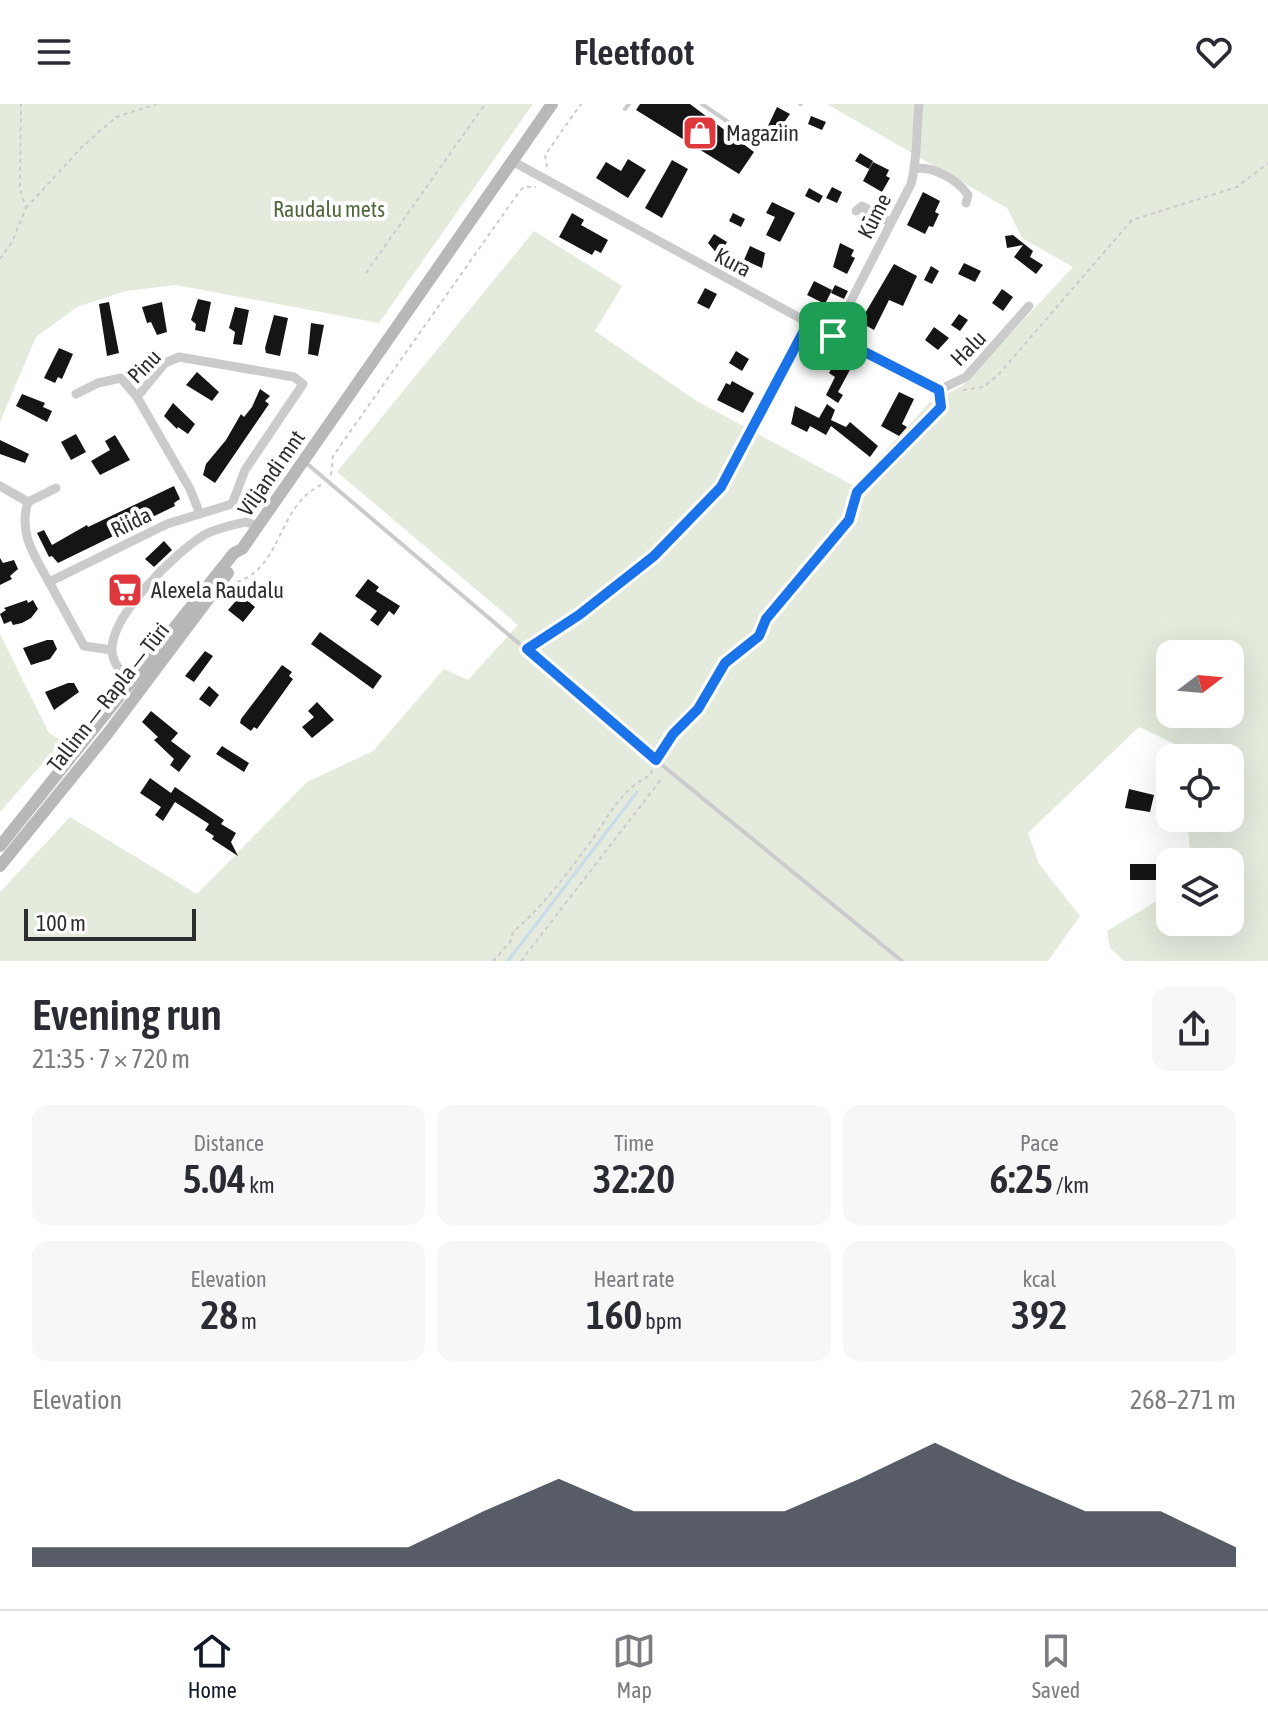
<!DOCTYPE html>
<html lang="en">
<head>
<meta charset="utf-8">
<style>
	body { margin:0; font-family:"Asap Condensed",sans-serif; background:#f7f7f7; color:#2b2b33; height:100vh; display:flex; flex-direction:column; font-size:30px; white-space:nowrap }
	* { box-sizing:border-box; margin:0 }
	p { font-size:26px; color:#7c7c81 }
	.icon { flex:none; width:44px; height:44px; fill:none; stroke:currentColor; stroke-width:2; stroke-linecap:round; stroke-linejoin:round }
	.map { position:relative; height:857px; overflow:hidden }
	.drawer { display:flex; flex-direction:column; background:#fff; flex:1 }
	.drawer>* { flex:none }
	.needle { width:52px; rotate:74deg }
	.controls { position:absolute; left:1156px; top:536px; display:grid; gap:16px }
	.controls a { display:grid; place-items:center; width:88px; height:88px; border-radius:16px; background:#fff; box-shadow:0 8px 32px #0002; font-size:40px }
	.scale { position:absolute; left:24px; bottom:20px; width:172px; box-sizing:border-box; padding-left:8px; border:4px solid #2e2e2e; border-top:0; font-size:22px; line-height:28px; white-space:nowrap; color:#2e2e2e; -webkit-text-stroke:6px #fff; paint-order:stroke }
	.pin { position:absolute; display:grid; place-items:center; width:68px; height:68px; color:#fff; margin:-34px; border-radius:16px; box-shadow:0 4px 12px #0006 }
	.round { display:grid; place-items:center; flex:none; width:84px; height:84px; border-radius:16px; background:#f7f7f7 }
	.summary { display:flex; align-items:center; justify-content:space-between; height:136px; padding:0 32px }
	h1 { font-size:44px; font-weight:600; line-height:60px }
	.figures { display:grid; grid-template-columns:repeat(3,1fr); gap:12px; height:136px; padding:8px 32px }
	.figures div { display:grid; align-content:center; border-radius:16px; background:#f7f7f7; text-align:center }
	.figures b { font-size:40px; font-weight:600 }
	.figures small { font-size:22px; font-weight:400 }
	.figures p { font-size:22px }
	.chart { height:224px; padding:16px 32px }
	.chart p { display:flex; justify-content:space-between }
	.chart svg { width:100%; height:144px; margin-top:8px; fill:#111827; opacity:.7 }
	header { display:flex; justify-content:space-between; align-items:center; height:104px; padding:0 32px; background:#fff; font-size:36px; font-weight:600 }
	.tabs { display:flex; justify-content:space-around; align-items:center; height:112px; border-top:2px solid #e1e1e2; background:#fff; font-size:22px; color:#7c7c81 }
	.tabs a { display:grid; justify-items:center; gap:4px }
	.tabs .on { color:#111827 }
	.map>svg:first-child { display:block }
	.green { fill:#e4ebdd; fill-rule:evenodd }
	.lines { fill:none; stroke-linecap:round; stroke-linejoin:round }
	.stream { stroke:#c9dcea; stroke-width:3 }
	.building { fill:#151515 }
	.path { stroke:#cbcbcb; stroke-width:2; stroke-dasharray:4 4; stroke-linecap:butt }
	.lane { stroke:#cbcbcb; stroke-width:4 }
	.street { stroke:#cbcbcb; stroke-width:9 }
	.secondary { stroke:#b8b8b8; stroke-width:12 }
	.route-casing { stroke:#fff; stroke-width:16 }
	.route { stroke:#1a73e8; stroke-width:10 }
	.labels { text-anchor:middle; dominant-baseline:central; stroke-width:8; stroke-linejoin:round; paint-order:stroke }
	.poi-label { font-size:22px; fill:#2e2e2e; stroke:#fff; text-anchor:start }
	.park-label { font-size:22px; fill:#50683d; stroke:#fff }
	.street-label { font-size:22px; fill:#2e2e2e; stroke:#fff }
</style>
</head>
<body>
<header><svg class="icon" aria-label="menu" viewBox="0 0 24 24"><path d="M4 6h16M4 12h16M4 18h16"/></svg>Fleetfoot<svg class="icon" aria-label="heart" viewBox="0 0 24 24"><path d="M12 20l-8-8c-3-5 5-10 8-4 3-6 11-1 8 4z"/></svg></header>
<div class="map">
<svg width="1268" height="857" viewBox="0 0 1268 857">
	<rect width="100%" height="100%" fill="#fff"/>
	<!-- green -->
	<path class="green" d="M0 0H533L379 219 176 181 126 187 77 203 36 233 0 318Z
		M827 0H1268V857H1124L1110 844 1107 827 1170 789V818H1230V758H1191L1187 714H1230V654H1182L1181 643 1139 623 1028 729 1039 760 1080 812 1048 857H0V788L70 713 197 790 307 678 373 647 444 565 468 576 518 521 337 368 534 127 622 182 595 227 695 296 854 382 929 299 962 282 1073 163 1022 134 1007 104ZM1170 550H1230V610H1170Z
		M0 530 49 629 62 637 0 708Z"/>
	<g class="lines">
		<!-- stream -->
		<path class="stream" d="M508 857 637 688"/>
	</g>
	<!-- building -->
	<path class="building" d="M640 0H690L754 48 739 70 636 6Z
		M777 3 790 10 778 27 768 22Z
		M811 12 826 18 822 26 808 20Z
		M860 49 873 57 869 65 855 57Z
		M628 55 646 66 628 94 596 74 606 58 621 67Z
		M672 56 688 65 662 114 645 104Z
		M873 58 889 66 886 72 890 74 882 88 863 77Z
		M832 83 842 88 837 99 826 94Z
		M809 84 823 92 819 99 805 92Z
		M923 88 940 97 935 108 939 110 933 123 929 122 925 130 907 121Z
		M772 98 795 109 780 138 766 131 775 113 766 109Z
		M572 109 584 116 581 121 608 136 601 149 595 146 592 151 559 133Z
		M733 109 745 115 741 123 729 117Z
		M864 112 876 119 871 129 859 122Z
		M714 130 727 138 719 152 708 139Z
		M1013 131 1033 147 1030 153 1043 161 1036 170 1014 153 1023 141 1007 144 1005 132Z
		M840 139 854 146 851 152 855 154 847 170 833 163Z
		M750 142 765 149 762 164 744 156Z
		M964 159 981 167 975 178 958 170Z
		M894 160 917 172 903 202 889 196 874 226 860 218Z
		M931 162 939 167 932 180 924 176Z
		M814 177 832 186 825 200 807 191Z
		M835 181 848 187 844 195 831 189Z
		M705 184 717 190 709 205 697 199Z
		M1002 185 1013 193 1003 207 992 199Z
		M198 195 211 198 205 228 195 226 196 220 191 216Z
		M109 198 119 249 107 252 99 200Z
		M162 198 167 228 157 231 151 218 147 219 142 203Z
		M235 203 249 206 242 241 233 240 235 228 229 224Z
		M959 210 968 216 960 227 951 221Z
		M274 211 288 214 280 252 266 249 265 244Z
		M311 219 324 221 318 252 308 250Z
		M934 223 949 234 938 246 925 236Z
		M59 244 73 250 62 275 58 273 55 279 44 274Z
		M736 247 749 255 742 267 729 259Z
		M837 254 852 262 838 288 843 291 838 299 826 291 835 273 829 269Z
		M197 268 219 288 212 297 186 281Z
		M732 277 754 289 743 309 717 296 726 279 730 281Z
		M260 285 270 292 265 297 269 300 215 379 203 371 206 360 226 336 241 310 244 313 252 303Z
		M899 288 914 295 902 320 907 323 899 332 881 322Z
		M22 290 45 299 43 303 52 307 47 318 16 302Z
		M173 299 195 320 188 330 178 323 177 325 164 312Z
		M827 300 835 306 831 316 846 323 850 318 878 342 870 353 831 322 826 331 810 322 807 328 791 320 795 302 819 314Z
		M76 330 86 348 71 356 61 338Z
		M115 331 130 356 100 371 91 357 110 346 105 337Z
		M0 336 29 350 25 359 0 350Z
		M174 382 180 395 174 399 175 402 58 459 52 452 49 453 37 429 44 426 52 441 87 421 88 423Z
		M164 437 172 446 154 463 145 455Z
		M0 454 3 459 14 456 18 465 10 472 12 475 0 481Z
		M131 473 138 481 119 498 112 491Z
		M368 475 379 483 376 487 400 502 394 511 389 507 378 522 370 516 377 507 355 492Z
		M241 491 255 503 243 518 228 506Z
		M27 496 28 499 33 496 38 505 31 514 22 519 13 521 11 517 4 520 0 510 6 506 4 504Z
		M320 528 382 572 373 585 311 540Z
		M47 536H53L57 545 50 555 31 561 23 544Z
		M205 547 213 552 194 578 185 572Z
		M282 561 292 568 289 572 293 575 257 625 254 623 251 627 240 619 241 615Z
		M68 579H74L79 588 54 606 45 588Z
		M209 582 219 591 210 603 199 595Z
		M317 598 334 616 312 634 302 623 314 613 308 607Z
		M151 607 178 629 171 637 191 652 179 668 170 661 174 655 154 636 158 633 142 618Z
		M222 642 249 659 244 668 216 650Z
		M150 674 171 689 175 683 224 716 221 720 236 729 231 738 238 752 212 735 214 732 205 726 209 720 175 698 163 717 155 711 161 703 140 689Z
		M1129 685 1154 691 1150 708 1125 704Z
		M1130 760H1158L1159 776H1130Z"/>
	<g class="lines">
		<!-- path -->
		<path class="path" d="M547 63 545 51 581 0
			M26 104 81 44 116 13 157 0
			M0 155 12 138 26 104 20 85 21 0
			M366 169 485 0
			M963 286 983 283 998 271 1132 116 1237 83 1268 59
			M331 371 333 352 519 88 524 83H536
			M237 478C283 463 277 402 321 381
			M535 540 654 452 721 383 742 339
			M661 649 673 630 698 605 725 559 759 532 766 515 849 416 857 388 864 380
			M493 857 511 837 513 828C541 804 564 774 586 744 607 717 618 686 651 671L652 665
			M521 857 663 673"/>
		<!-- lane -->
		<path class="lane" d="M702 0 747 31
			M800 0H801
			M625 5 629 0
			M746 330 764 296
			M305 358 668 666 902 857"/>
		<!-- street -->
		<path class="street" d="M512 57 833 232 939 286
			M915 65C932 61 958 76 968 91L966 99
			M856 107 862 102 891 119
			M833 232 911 80C918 54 916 27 919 0
			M939 286 966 273 1029 202
			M76 290 98 279 121 274 137 293
			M765 294 808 219
			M871 373 941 303 939 286
			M0 382 28 398
			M49 478C34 451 18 428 28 398L56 384
			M112 546 84 542 49 478 167 420 232 400 245 366 303 280 294 273 179 253 165 259 137 293 190 385 200 410
			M130 579C123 570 112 559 112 546 111 511 175 449 204 431 217 424 232 421 246 418L258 422"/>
		<!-- secondary -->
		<path class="secondary" d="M0 742 234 449 242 445 552 0
			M0 762 108 629 228 469"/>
	</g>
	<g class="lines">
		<defs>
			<path id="route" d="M808 219 939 286 941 303 857 388 849 416 766 515 759 532 725 559 698 605 673 630 656 656 527 545 579 511 654 452 721 383Z"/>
		</defs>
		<!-- route casing -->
		<use href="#route" class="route-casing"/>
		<!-- route -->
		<use href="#route" class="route"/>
	</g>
	<!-- icons -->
	<defs>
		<symbol id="shop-square" viewBox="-11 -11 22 22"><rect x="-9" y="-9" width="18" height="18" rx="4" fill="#de373d" stroke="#fff"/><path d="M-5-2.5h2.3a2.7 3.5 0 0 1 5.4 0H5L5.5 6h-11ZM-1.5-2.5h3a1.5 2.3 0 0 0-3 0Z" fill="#fff"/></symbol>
		<symbol id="supermarket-square" viewBox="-11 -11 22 22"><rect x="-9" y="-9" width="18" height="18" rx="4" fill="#de373d" stroke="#fff"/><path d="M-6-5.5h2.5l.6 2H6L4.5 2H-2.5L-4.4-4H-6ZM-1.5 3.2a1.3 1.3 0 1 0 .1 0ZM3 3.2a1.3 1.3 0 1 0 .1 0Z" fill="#fff"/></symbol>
	</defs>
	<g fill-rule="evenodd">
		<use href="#shop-square" x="680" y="9" width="40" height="40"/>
		<use href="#supermarket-square" x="105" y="466" width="40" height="40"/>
	</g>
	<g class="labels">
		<!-- poi labels -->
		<g class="poi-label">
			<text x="726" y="29">Magaziin</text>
			<text x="151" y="486">Alexela Raudalu</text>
		</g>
		<!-- park labels -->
		<g class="park-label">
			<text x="329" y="105">Raudalu mets</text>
		</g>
		<!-- street labels -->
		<g class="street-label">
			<text transform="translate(874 112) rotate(-63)">Kume</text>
			<text transform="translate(733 158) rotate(28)">Kura</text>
			<text transform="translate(968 244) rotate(-45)">Halu</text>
			<text transform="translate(144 262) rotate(-46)">Pinu</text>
			<text transform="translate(271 369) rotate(-55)">Viljandi mnt</text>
			<text transform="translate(131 418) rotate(-26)">Riida</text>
			<text transform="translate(108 593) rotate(-52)">Tallinn — Rapla — Türi</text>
		</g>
	</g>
</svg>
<div class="controls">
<a><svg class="needle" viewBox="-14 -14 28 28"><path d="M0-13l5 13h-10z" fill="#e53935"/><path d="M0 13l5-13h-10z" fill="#7c7c81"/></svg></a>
<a><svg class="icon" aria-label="locate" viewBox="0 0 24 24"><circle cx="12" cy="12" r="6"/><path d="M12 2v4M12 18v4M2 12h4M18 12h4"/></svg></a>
<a><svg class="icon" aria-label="layers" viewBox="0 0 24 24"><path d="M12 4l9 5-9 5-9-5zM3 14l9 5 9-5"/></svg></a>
</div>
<div class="scale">100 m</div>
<div class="pin" style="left:833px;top:232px;background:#1e9e55"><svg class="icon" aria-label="arrive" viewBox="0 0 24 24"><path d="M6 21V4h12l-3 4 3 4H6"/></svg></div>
</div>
<section class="drawer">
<div class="summary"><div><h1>Evening run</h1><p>21:35 · 7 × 720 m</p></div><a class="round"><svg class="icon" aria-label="share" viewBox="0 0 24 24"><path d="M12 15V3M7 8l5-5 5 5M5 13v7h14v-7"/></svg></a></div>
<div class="figures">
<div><p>Distance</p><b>5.04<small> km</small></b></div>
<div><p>Time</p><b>32:20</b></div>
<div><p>Pace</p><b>6:25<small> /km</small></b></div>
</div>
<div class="figures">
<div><p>Elevation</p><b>28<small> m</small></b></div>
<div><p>Heart rate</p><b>160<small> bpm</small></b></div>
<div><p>kcal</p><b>392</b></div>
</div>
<div class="chart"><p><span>Elevation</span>268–271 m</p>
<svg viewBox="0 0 160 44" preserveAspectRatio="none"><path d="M0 44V38L10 38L20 38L30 38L40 38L50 38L60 27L70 17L80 27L90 27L100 27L110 17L120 6L130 17L140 27L150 27L160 38V44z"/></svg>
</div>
</section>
<nav class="tabs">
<a class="on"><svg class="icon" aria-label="home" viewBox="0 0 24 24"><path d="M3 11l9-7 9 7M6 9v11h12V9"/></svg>Home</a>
<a><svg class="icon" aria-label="map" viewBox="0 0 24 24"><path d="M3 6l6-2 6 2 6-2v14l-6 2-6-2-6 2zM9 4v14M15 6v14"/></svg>Map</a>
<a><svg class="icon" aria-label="saved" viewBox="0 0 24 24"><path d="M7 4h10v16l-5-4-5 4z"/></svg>Saved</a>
</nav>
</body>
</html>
